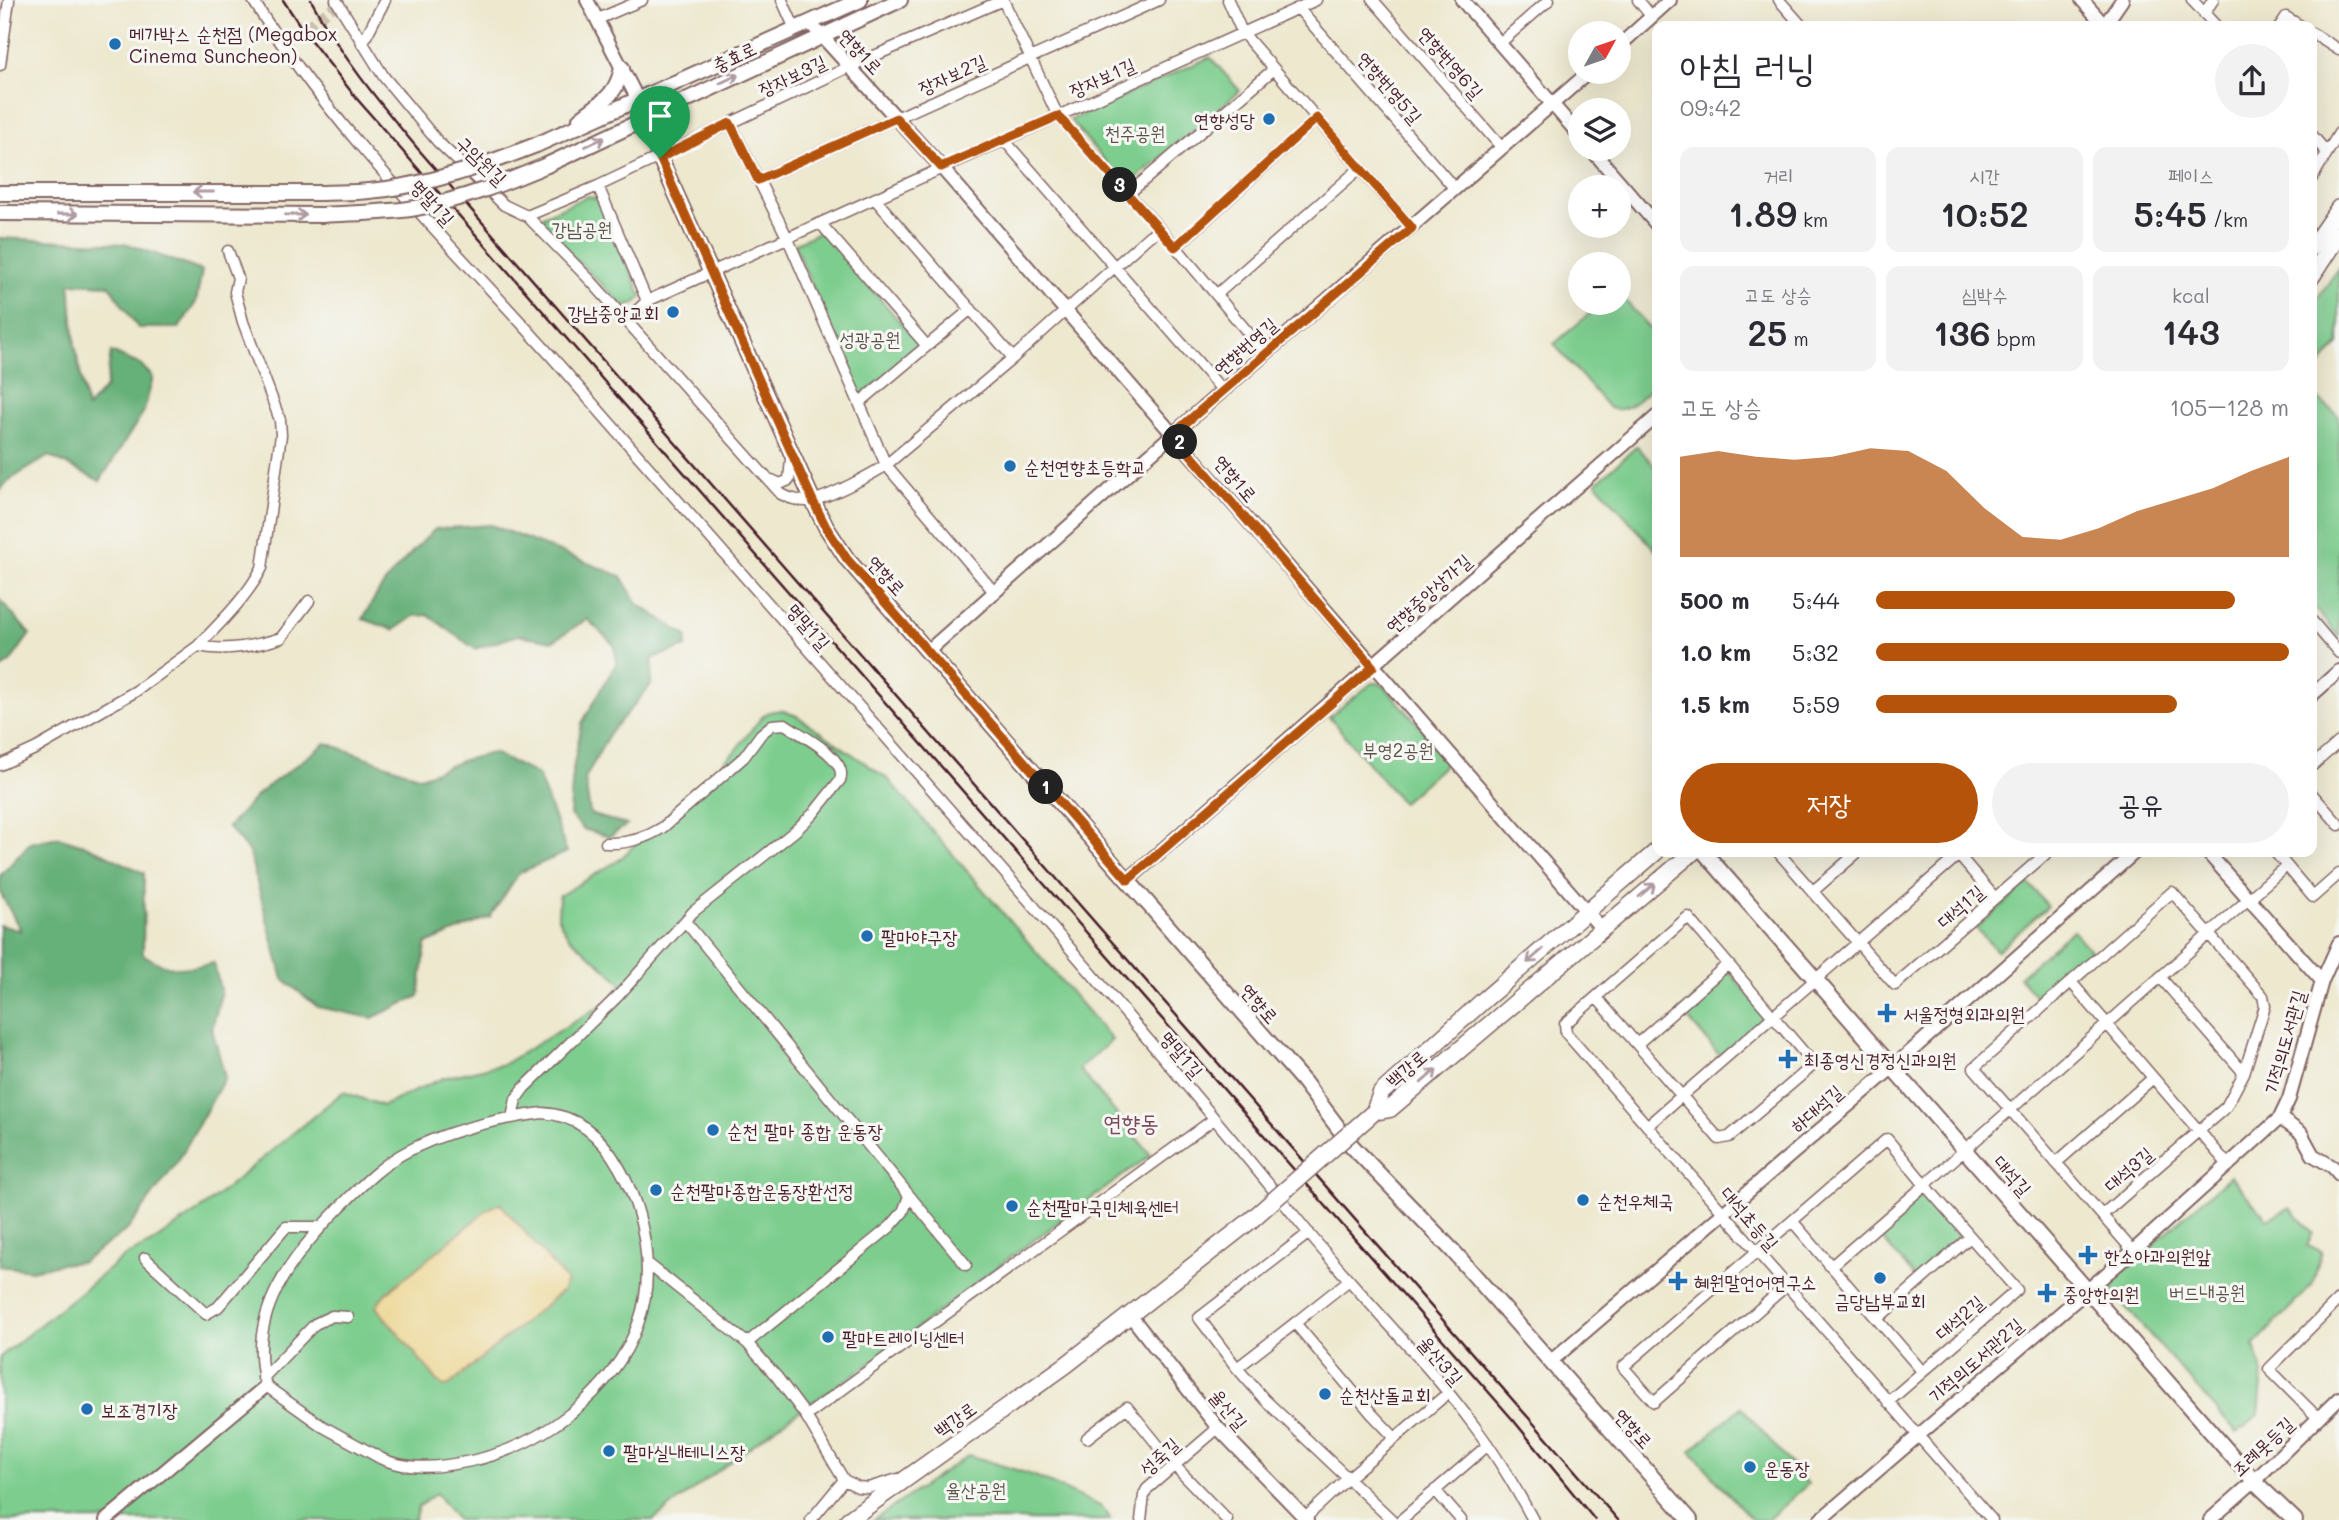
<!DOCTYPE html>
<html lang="ko">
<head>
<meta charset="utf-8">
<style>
	body { margin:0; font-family:Mali,"Poor Story",sans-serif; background:#f2f2f3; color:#2b2b33; height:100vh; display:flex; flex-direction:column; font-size:26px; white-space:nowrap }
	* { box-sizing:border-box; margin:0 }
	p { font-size:23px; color:#7c7c81 }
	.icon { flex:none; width:38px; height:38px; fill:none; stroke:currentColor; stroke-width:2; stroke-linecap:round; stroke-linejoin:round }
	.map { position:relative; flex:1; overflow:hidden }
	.drawer { position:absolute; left:1652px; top:21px; width:665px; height:836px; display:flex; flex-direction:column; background:#fff; border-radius:14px; box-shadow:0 7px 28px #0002 }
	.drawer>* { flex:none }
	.needle { width:46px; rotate:50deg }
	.fabs { position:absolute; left:1568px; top:21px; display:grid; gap:14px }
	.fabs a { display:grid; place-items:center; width:63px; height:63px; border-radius:50%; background:#fff; box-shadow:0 7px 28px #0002; font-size:35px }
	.pin { position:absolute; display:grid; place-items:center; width:60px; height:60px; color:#fff; margin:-72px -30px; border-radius:50% 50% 50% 0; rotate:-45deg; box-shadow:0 0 7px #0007 }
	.pin .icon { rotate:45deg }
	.km { position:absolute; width:35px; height:35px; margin:-18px; border-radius:50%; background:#222; color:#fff; font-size:19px; line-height:35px; text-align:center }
	.round { display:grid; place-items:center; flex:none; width:74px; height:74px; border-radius:37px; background:#f2f2f3 }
	.overview { display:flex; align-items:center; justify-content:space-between; height:119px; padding:0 28px }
	h1 { font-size:38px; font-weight:600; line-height:52px }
	.figures { display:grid; grid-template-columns:repeat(3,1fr); gap:10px; height:119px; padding:7px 28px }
	.figures div { display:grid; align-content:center; border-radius:14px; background:#f2f2f3; text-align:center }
	.figures b { font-size:35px; font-weight:600 }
	.figures small { font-size:19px; font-weight:400 }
	.figures p { font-size:19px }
	.chart { height:196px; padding:14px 28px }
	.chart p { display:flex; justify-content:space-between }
	.chart svg { width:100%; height:126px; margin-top:7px; fill:#b45309; opacity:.7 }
	.primary-button { display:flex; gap:14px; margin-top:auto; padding:14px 28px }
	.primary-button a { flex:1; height:80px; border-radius:42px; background:#b45309; color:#fff; font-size:28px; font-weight:600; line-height:80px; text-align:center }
	.primary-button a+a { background:#f2f2f3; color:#2b2b33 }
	ul { padding:0 28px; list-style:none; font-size:23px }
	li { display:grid; grid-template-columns:112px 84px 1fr; align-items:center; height:52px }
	li i { height:18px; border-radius:9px; background:#b45309 }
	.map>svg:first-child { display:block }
	.green { fill:#7dcd8e; stroke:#64765c; stroke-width:2 }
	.forest { fill:#66b079; stroke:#586852; stroke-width:2 }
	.sand { fill:#eeda9e; stroke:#9c7c64; stroke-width:2 }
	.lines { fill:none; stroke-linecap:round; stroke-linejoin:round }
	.minor-tunnel { stroke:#ccc0ad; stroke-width:10; stroke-dasharray:10 5; stroke-linecap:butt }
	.minor-casing { stroke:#836564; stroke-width:13 }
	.tertiary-casing { stroke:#836564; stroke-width:16 }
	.secondary-casing { stroke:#836564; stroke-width:18 }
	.primary-casing { stroke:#836564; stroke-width:19 }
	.minor { stroke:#fff; stroke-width:10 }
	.tertiary { stroke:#fff; stroke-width:12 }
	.secondary { stroke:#fff; stroke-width:14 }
	.primary { stroke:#fff; stroke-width:16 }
	.rail { stroke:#4a1f2b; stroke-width:2.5 }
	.secondary-bridge-casing { stroke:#836564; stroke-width:18; stroke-linecap:butt }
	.primary-bridge-casing { stroke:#836564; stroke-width:19; stroke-linecap:butt }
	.secondary-bridge { stroke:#fff; stroke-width:14 }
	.primary-bridge { stroke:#fff; stroke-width:16 }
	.oneway { stroke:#ae9aa0 }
	.route-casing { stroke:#fff; stroke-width:14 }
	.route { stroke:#b45309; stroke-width:9 }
	.poi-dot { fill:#1f6fb2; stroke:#f6f6f2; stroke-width:2.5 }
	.labels { text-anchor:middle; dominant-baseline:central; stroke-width:6; stroke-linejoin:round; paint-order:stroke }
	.poi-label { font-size:19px; fill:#4a1f2b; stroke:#f6f6f2; text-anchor:start }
	.street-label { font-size:19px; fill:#4a1f2b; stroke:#f6f6f2 }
	.park-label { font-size:19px; fill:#595349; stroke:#f6f6f2 }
	.quarter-label { font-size:23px; fill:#7b485b; stroke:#f6f6f2 }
</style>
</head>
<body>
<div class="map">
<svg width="2339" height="1520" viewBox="0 0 2339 1520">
	<rect width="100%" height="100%" fill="#f6f6f2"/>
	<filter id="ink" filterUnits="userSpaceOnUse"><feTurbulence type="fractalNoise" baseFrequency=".0143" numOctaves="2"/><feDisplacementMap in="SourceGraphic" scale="14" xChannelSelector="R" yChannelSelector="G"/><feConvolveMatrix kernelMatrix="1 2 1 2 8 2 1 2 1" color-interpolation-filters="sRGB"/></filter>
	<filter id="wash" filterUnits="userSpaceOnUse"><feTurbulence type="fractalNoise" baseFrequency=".00686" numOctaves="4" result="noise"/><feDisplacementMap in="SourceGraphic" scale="28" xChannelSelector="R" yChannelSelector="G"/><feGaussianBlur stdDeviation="1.57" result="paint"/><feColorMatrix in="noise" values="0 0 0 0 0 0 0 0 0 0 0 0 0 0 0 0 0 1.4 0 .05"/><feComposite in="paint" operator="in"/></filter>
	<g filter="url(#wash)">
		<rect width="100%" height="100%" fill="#ede8ce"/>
		<!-- green -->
		<path class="green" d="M1210 57 1240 91 1132 182 1122 181 1070 120Z
			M588 196 599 199 642 297 635 303 625 306 619 301 543 228V216Z
			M821 231 921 346 860 398 794 244Z
			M2339 268V344L2312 375V306Z
			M1619 293 1657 337V382C1644 394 1629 415 1609 408L1554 344 1602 303H1619Z
			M2312 394 2339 416V637L2312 605Z
			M1637 446 1657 469V552L1596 483Z
			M1372 683H1379L1386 688 1450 760 1402 803 1329 717Z
			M781 710 797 716 888 779 1112 1040 1079 1069 1151 1155 986 1275 880 1357 783 1422 653 1520H457L436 1493 418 1507 414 1520H0V1357L125 1256 150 1244 201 1209 343 1092 383 1106 443 1078 504 1064 610 1000 622 983 568 936 558 918 559 896 619 860 734 752 761 718 769 712Z
			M2028 883 2048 906 1997 951 1976 928Z
			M2073 930 2093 954 2040 1001 2019 977Z
			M1728 970 1763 1012 1761 1021 1720 1056 1681 1010Z
			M2230 1176 2267 1219 2290 1208 2313 1233 2307 1246 2322 1251 2312 1285 2254 1345 2263 1373 2259 1414 2237 1433 2115 1295 2112 1285 2116 1277Z
			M1918 1196 1927 1197 1959 1234 1957 1241 1915 1277 1876 1232Z
			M1741 1407 1808 1484 1767 1520H1752L1691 1451Z
			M969 1455 1035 1476 1100 1506 1111 1520H874Z"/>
		<!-- forest -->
		<path class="forest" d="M0 238 128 244 202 271 196 302 179 328H138L109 285 70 283 75 346 87 408 106 387 111 352 141 365 153 377 144 411 100 481 49 456 8 481 0 491Z
			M491 525 621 576 638 604 687 636 686 647 653 658 651 685 609 734 585 779 590 814 627 825 609 837 583 829 570 815 573 769 582 723 617 662 614 645 587 619 553 641 518 635 475 649 428 615 414 616 394 630 363 619C382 580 405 559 435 529Z
			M0 600 30 634 10 662 0 669Z
			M326 743 421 777 464 760 493 753 538 775 567 852 519 873 490 917 426 944 419 996 372 1018 318 1007 283 979 249 852 228 827 259 793Z
			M58 837 90 847 144 873 143 954C166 971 186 970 214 963L221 994 212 1029 225 1077 178 1161 128 1229 82 1262 59 1264 31 1270 0 1266V925L21 931 0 892V876L30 843Z"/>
		<!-- sand -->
		<path class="sand" d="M500 1203 567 1281 562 1291 448 1386 443 1387 376 1307 384 1295 488 1209Z"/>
	</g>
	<g filter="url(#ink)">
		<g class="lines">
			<!-- minor-tunnel -->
			<path class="minor-tunnel" d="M282 45 338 4"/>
			<defs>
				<path id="minor" d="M253 0C340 142 466 257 574 382 819 664 1071 940 1306 1230 1361 1297 1424 1358 1475 1427 1497 1456 1516 1488 1533 1520
					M336 0 384 77 438 142 504 205 527 216 591 281 781 494C790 499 804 503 814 500 831 496 871 475 886 465L1013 358 1149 236 1160 230
					M782 0 795 29
					M1003 0 1058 116 1176 247 1266 354
					M1228 0 1242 32 1411 227
					M1373 0 1502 148
					M1638 0 1651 16
					M1779 0 1802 26
					M2192 0 2216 26
					M1298 8 1455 189
					M2204 14 2213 0
					M598 19 642 0
					M2280 26 2286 17 2301 26
					M2312 33 2339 50
					M1500 43 1549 0
					M362 44 385 0
					M0 65 9 0
					M730 123 788 239 886 465 995 593
					M2312 135 2327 153
					M1005 141 1223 391
					M2312 178 2339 133
					M758 180 1159 0
					M598 186 647 301 1316 0
					M1128 194 1274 69
					M875 199 1013 358
					M527 216 598 186 851 66 1003 0
					M821 224 927 346 859 403
					M1176 247 1317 118
					M1216 295 1360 168
					M627 320 647 301
					M927 346 971 309
					M772 480 780 484 789 480 791 459
					M2312 621 2339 653
					M198 646C221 622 247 597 262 568L281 435 280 420 243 322 235 292 238 278 228 251
					M0 765 37 748 136 691 198 646C225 652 255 646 281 638L309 601
					M2312 766 2339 742
					M2312 794 2339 825
					M1778 852 1895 985 2048 852
					M1956 852 1995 898
					M2275 852 2313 897 2339 874
					M1812 892 1858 852
					M685 921 966 1265
					M2160 977 2244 1073
					M2071 982 2229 1166
					M1596 997 1719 1139 1729 1137 1811 1067 1812 1062 1688 917 1565 1024 1566 1033 1992 1520
					M1637 1044 1728 964
					M542 1113C578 1115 603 1138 620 1169 645 1214 656 1275 638 1324 613 1393 541 1446 471 1461 442 1467 410 1471 382 1459L322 1426 266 1386C245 1315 292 1256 339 1208 360 1187 382 1164 408 1151 449 1130 497 1119 542 1113Z
					M512 1118 516 1099 524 1088 618 996 693 912 795 831 813 814 840 780C849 758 800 735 785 724L772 725 761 734 744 757 662 828C646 838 626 844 606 843
					M1647 1126 1962 852
					M2056 1163 2153 1078
					M2102 1215 2226 1107 2244 1073 2265 1006 2263 996 2172 892 1974 1068 2133 1251
					M1793 1222 1922 1371
					M1309 1233 1199 1318 1237 1368 1265 1400 1392 1520
					M145 1258 206 1314 218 1307 286 1227H320
					M647 1263 747 1343 890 1227 903 1212 909 1196
					M1829 1265 1835 1263 1925 1185 2017 1290 1888 1402
					M1348 1281 1295 1323 1372 1414 1395 1438
					M1787 1285 1654 1402 1623 1367 1887 1139 1925 1185 2286 866
					M1877 1319 1970 1237
					M747 1343 777 1377 806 1416
					M1237 1368 1295 1323
					M263 1378 315 1324 332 1316 348 1317
					M2319 1419 2269 1369 2339 1299
					M1087 1438 1127 1407 1174 1465 1227 1520
					M898 1479 868 1488 858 1487 844 1480 806 1416 1214 1119
					M1435 1490 1461 1520
					M811 1520 844 1480
					M1141 1520 1144 1495 1147 1489 1218 1428
					M1303 1520 1348 1478 1448 1393
					M1401 1520 1488 1445"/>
				<path id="tertiary" d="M587 0 638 100
					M1462 0 1580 136
					M2082 0 2105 26
					M810 23 941 167 1602 929
					M2104 26 2122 0
					M1619 46 1670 0
					M1591 149 1657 225
					M928 651 1173 434 1589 72
					M2312 695 2339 671
					M2207 852 2322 981
					M1128 880 1657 416
					M2339 943 2322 981 2289 1099 2280 1118 2301 1133 2313 1155 2333 1167 2339 1174
					M1130 1315 1218 1428 1307 1520
					M1550 1362 1892 1068 2135 852
					M106 1520 266 1386
					M1820 1520 2133 1251 2280 1118
					M2210 1520 2254 1481 2339 1398"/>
				<path id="secondary" d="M638 100 660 158 813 501 826 527 847 559 1303 1081 1352 1146 1453 1251 1690 1520
					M580 119C601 102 616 97 622 68
					M536 145 860 0
					M547 165 900 0
					M0 193H320
					M0 213 323 215
					M1704 852 2254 1481 2295 1520"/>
				<path id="primary" d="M2312 247 2339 208
					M2312 276 2339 234
					M1657 851 1485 999 1381 1093 1374 1112 1390 1109 1693 852
					M848 1520 1066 1365 1250 1221"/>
			</defs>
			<!-- minor casing -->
			<use href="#minor" class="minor-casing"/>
			<!-- tertiary casing -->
			<use href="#tertiary" class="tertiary-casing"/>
			<!-- secondary casing -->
			<use href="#secondary" class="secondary-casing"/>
			<!-- primary casing -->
			<use href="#primary" class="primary-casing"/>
			<!-- minor -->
			<use href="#minor" class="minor"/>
			<!-- tertiary -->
			<use href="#tertiary" class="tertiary"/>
			<!-- secondary -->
			<use href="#secondary" class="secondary"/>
			<!-- primary -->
			<use href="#primary" class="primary"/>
			<!-- rail -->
			<path class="rail" d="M283 0 305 33 357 99 1514 1421 1595 1520
				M311 0C340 55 378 101 418 149L1618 1520"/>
			<defs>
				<path id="secondary-bridge" d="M320 193C336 192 353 193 369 191 427 186 482 166 536 145
					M323 215C354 213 386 213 416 208 462 200 504 183 547 165"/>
				<path id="primary-bridge" d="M1250 1221 1374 1112"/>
			</defs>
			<!-- secondary-bridge casing -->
			<use href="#secondary-bridge" class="secondary-bridge-casing"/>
			<!-- primary-bridge casing -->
			<use href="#primary-bridge" class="primary-bridge-casing"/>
			<!-- secondary-bridge -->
			<use href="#secondary-bridge" class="secondary-bridge"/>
			<!-- primary-bridge -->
			<use href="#primary-bridge" class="primary-bridge"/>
		</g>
		<!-- one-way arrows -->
		<defs><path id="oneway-shaft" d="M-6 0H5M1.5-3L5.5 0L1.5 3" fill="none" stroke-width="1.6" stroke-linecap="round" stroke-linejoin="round" transform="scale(1.75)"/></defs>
		<g class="oneway">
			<use href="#oneway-shaft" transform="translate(729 79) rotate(-25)"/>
			<use href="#oneway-shaft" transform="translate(595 142) rotate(-26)"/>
			<use href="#oneway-shaft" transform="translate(203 192) rotate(-180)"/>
			<use href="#oneway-shaft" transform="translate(68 214)"/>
			<use href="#oneway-shaft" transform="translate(296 215)"/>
			<use href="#oneway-shaft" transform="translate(1647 890) rotate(-40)"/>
			<use href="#oneway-shaft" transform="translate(1535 956) rotate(139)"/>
			<use href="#oneway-shaft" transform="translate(1429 1076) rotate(-41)"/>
		</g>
	</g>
	<g class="lines" filter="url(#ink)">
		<defs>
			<path id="route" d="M1058 116 1175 247 1317 118 1412 228 1173 434 1373 667 1128 880 847 559 826 527 813 501 660 158 730 123 758 180 896 118 941 167Z"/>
		</defs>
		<!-- route casing -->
		<use href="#route" class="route-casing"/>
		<!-- route -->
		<use href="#route" class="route"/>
	</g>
	<!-- markers -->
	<g class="poi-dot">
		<circle cx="115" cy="44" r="7"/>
		<circle cx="1269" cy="119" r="7"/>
		<circle cx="673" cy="312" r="7"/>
		<circle cx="1010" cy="466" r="7"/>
		<circle cx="867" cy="936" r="7"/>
		<path d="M1883.5 1002.5h7v7h7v7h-7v7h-7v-7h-7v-7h7z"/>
		<path d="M1784.5 1048.5h7v7h7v7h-7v7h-7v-7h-7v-7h7z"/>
		<circle cx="713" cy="1130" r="7"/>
		<circle cx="656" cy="1190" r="7"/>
		<circle cx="1583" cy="1200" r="7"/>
		<circle cx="1012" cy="1206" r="7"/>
		<path d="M2084.5 1244.5h7v7h7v7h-7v7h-7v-7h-7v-7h7z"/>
		<circle cx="1880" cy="1278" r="7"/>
		<path d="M1674.5 1270.5h7v7h7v7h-7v7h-7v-7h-7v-7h7z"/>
		<path d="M2043.5 1282.5h7v7h7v7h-7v7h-7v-7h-7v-7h7z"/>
		<circle cx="828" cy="1337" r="7"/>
		<circle cx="1325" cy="1394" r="7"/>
		<circle cx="87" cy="1409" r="7"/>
		<circle cx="609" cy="1451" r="7"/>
		<circle cx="1750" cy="1467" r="7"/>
	</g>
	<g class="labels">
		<!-- poi labels -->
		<g class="poi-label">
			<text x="129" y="33">메가박스 순천점 (Megabox<tspan x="129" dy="22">Cinema Suncheon)</tspan></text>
			<text x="1255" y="119" text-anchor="end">연향성당</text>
			<text x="659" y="312" text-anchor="end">강남중앙교회</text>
			<text x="1024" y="466">순천연향초등학교</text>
			<text x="881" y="936">팔마야구장</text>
			<text x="1903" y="1013">서울정형외과의원</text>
			<text x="1804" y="1059">최종영신경정신과의원</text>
			<text x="727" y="1130">순천 팔마 종합 운동장</text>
			<text x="670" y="1190">순천팔마종합운동장환선정</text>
			<text x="1597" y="1200">순천우체국</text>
			<text x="1026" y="1206">순천팔마국민체육센터</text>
			<text x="2104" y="1255">한소아과의원앞</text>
			<text x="1694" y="1281">혜원말언어연구소</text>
			<text x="2063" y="1293">중앙한의원</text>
			<text x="1880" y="1300" text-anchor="middle">금당남부교회</text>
			<text x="842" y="1337">팔마트레이닝센터</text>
			<text x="1339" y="1394">순천산돌교회</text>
			<text x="101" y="1409">보조경기장</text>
			<text x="623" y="1451">팔마실내테니스장</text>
			<text x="1764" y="1467">운동장</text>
		</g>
		<!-- street labels -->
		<g class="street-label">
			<text transform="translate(861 51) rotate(47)">연향1로</text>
			<text transform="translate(734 56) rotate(-25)">충효로</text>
			<text transform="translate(1451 62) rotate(49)">연향번영6길</text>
			<text transform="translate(952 74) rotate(-24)">장자보2길</text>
			<text transform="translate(792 75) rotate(-25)">장자보3길</text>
			<text transform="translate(1102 77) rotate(-24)">장자보1길</text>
			<text transform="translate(1390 87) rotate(49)">연향번영5길</text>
			<text transform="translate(482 160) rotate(44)">구암원길</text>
			<text transform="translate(433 202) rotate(48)">명말1길</text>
			<text transform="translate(1245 346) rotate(-41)">연향번영길</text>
			<text transform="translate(1236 478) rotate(50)">연향1로</text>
			<text transform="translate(887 575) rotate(48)">연향로</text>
			<text transform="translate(1428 593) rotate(-42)">연향중앙상가길</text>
			<text transform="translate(809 626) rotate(49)">명말1길</text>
			<text transform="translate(1960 906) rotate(-41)">대석1길</text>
			<text transform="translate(1260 1003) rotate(49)">연향로</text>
			<text transform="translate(2284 1042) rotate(-74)">기적의도서관길</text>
			<text transform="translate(1182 1054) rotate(50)">명말1길</text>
			<text transform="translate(1406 1068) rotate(-41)">백강로</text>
			<text transform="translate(1816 1108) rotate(-41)">하대석길</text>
			<text transform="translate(2128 1169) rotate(-41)">대석3길</text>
			<text transform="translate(2013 1175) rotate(49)">대석길</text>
			<text transform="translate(1750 1218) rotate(49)">대석초등길</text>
			<text transform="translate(1959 1317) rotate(-41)">대석2길</text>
			<text transform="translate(1441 1360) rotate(49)">율산3길</text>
			<text transform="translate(1975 1360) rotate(-41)">기적의도서관2길</text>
			<text transform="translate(1229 1409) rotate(50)">율산길</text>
			<text transform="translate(955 1419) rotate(-36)">백강로</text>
			<text transform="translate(1634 1428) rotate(48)">연향로</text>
			<text transform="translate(2262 1446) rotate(-43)">조례못등길</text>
			<text transform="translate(1159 1456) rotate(-42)">성죽길</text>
		</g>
		<!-- park labels -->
		<g class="park-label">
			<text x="1135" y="132">천주공원</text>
			<text x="582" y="228">강남공원</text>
			<text x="870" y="338">성광공원</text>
			<text x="1398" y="749">부영2공원</text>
			<text x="2207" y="1291">버드내공원</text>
			<text x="976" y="1489">율산공원</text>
		</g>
		<!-- quarter labels -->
		<g class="quarter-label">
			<text x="1131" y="1122">연향동</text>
		</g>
	</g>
</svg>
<div class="fabs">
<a><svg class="needle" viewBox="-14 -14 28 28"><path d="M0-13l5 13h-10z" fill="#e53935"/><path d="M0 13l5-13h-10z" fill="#7c7c81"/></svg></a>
<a><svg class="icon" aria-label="layers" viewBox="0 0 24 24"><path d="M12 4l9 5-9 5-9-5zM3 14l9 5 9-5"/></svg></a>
<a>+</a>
<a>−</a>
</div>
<div class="pin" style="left:660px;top:158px;background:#1e9e55"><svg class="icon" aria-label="arrive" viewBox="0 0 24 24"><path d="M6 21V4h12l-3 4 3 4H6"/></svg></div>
<b class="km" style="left:1046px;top:787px">1</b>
<b class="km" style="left:1180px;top:442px">2</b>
<b class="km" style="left:1120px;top:185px">3</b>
<section class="drawer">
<div class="overview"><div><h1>아침 러닝</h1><p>09:42</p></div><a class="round"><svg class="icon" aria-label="share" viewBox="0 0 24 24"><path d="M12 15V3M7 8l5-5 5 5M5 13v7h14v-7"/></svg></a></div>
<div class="figures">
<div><p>거리</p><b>1.89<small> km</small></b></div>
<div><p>시간</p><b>10:52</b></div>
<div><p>페이스</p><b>5:45<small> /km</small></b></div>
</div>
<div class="figures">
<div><p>고도 상승</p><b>25<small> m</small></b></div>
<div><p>심박수</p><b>136<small> bpm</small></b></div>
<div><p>kcal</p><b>143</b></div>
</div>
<div class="chart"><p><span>고도 상승</span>105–128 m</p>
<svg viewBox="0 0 160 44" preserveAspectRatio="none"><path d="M0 44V9L10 7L20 9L30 10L40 9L50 6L60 7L70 14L80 27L90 37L100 38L110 34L120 28L130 24L140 20L150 14L160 9V44z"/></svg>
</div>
<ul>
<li><b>500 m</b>5:44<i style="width:87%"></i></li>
<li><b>1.0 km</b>5:32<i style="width:100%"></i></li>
<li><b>1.5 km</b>5:59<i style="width:73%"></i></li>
</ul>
<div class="primary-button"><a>저장</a><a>공유</a></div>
</section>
</div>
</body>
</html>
